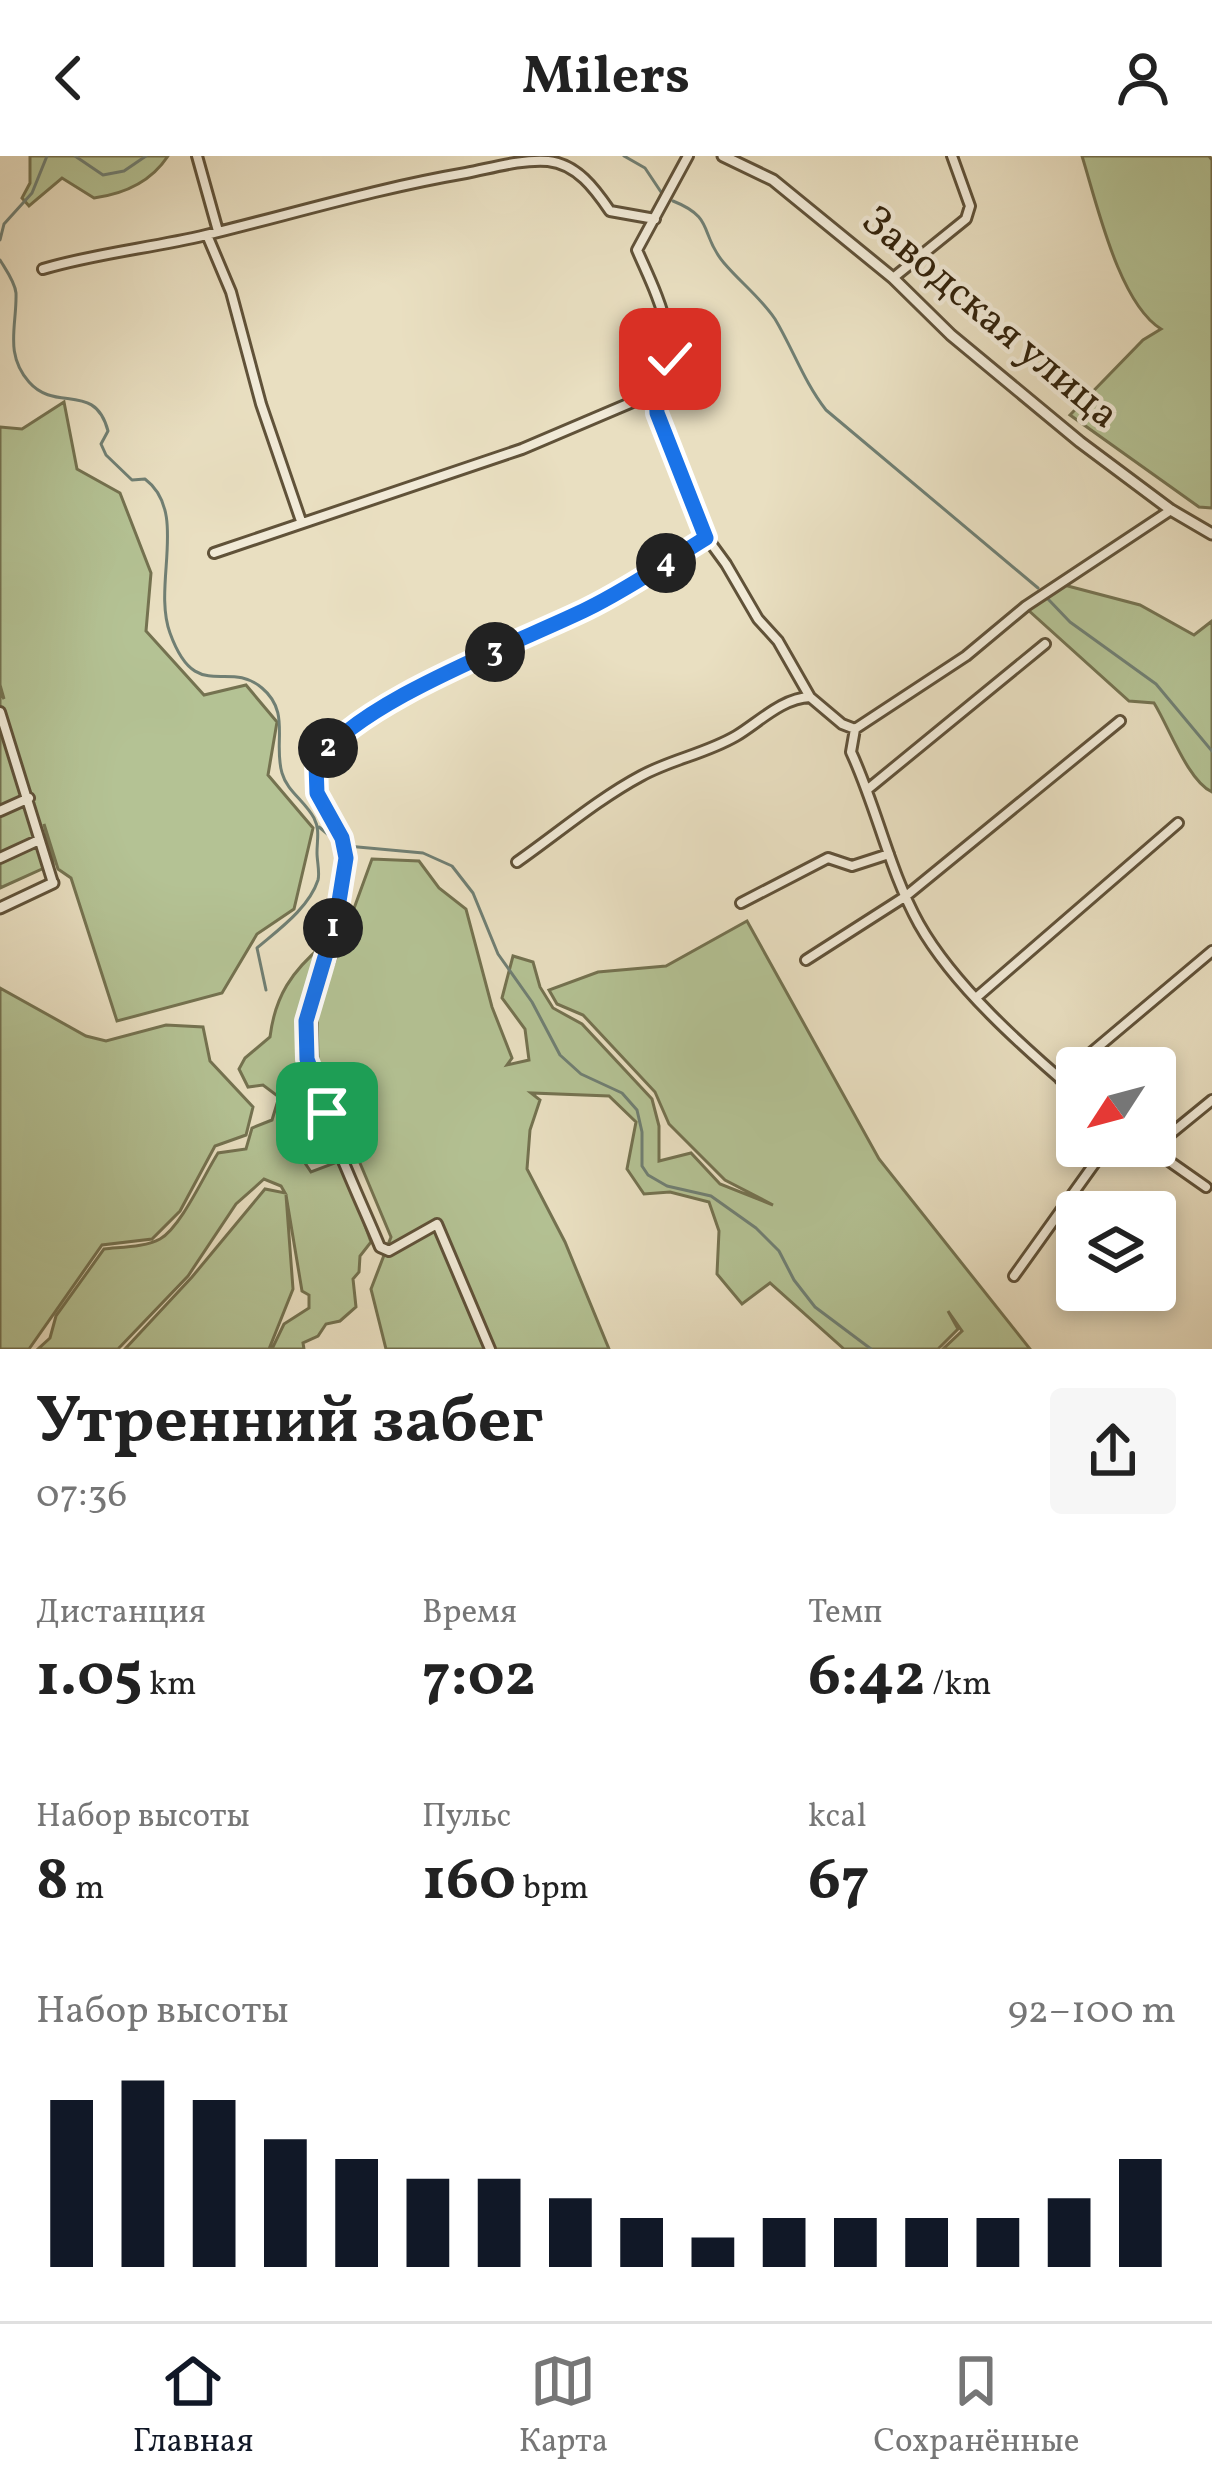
<!DOCTYPE html>
<html lang="ru">
<head>
<meta charset="utf-8">
<style>
	body { margin:0; font-family:Vollkorn,serif; background:#f6f6f6; color:#222; height:100vh; display:flex; flex-direction:column; font-size:45px; white-space:nowrap }
	* { box-sizing:border-box; margin:0 }
	p { font-size:39px; color:#767676 }
	.icon { flex:none; width:66px; height:66px; fill:none; stroke:currentColor; stroke-width:2; stroke-linecap:round; stroke-linejoin:round }
	.map { position:relative; height:1193px; overflow:hidden }
	.panel { display:flex; flex-direction:column; background:#fff; flex:1 }
	.panel>* { flex:none }
	.needle { width:78px; rotate:234deg }
	.tools { position:absolute; left:1056px; top:891px; display:grid; gap:24px }
	.tools a { display:grid; place-items:center; width:120px; height:120px; border-radius:12px; background:#fff; box-shadow:0 6px 18px #0003; font-size:60px }
	.pin { position:absolute; display:grid; place-items:center; width:102px; height:102px; color:#fff; margin:-51px; border-radius:24px; box-shadow:0 6px 18px #0006 }
	.km { position:absolute; width:60px; height:60px; margin:-30px; border-radius:50%; background:#222; color:#fff; font-size:33px; line-height:60px; text-align:center }
	.round { display:grid; place-items:center; flex:none; width:126px; height:126px; border-radius:12px; background:#f6f6f6 }
	.overview { display:flex; align-items:center; justify-content:space-between; height:204px; padding:0 36px }
	h1 { font-size:66px; font-weight:700; line-height:90px }
	.figures { display:grid; grid-template-columns:repeat(3,1fr); gap:18px; height:204px; padding:12px 36px }
	.figures div { display:grid; align-content:center }
	.figures b { font-size:60px; font-weight:700 }
	.figures small { font-size:33px; font-weight:400 }
	.figures p { font-size:33px }
	.chart { height:336px; padding:24px 36px }
	.chart p { display:flex; justify-content:space-between }
	.chart svg { width:100%; height:216px; margin-top:12px; stroke:#111827; stroke-width:6 }
	header { display:flex; justify-content:space-between; align-items:center; height:156px; padding:0 36px; background:#fff; font-size:54px; font-weight:700 }
	.tab-bar { display:flex; justify-content:space-around; align-items:center; height:168px; border-top:3px solid #e0e0e0; background:#fff; font-size:33px; color:#767676 }
	.tab-bar a { display:grid; justify-items:center; gap:6px }
	.tab-bar .on { color:#111827 }
	.map>svg:first-child { display:block }
	.green { fill:#b4c294; stroke:#747250; stroke-width:3 }
	.lines { fill:none; stroke-linecap:round; stroke-linejoin:round }
	.stream { stroke:#707f73; stroke-width:3 }
	.minor-casing { stroke:#605239; stroke-width:14 }
	.tertiary-casing { stroke:#605239; stroke-width:15 }
	.minor { stroke:#f1ead7; stroke-width:8 }
	.tertiary { stroke:#f1ead7; stroke-width:9 }
	.route-casing { stroke:#fff; stroke-width:24 }
	.route { stroke:#1a73e8; stroke-width:15 }
	.labels { text-anchor:middle; dominant-baseline:central; stroke-width:9; stroke-linejoin:round; paint-order:stroke }
	.street-label { font-size:42px; fill:#33230c; stroke:#f1ead7 }
</style>
</head>
<body>
<header><svg class="icon" aria-label="back" viewBox="0 0 24 24"><path d="M15 5l-7 7 7 7"/></svg>Milers<svg class="icon" aria-label="person" viewBox="0 0 24 24"><circle cx="12" cy="8" r="4"/><path d="M4 21q1-7 8-7t8 7"/></svg></header>
<div class="map">
<svg width="1212" height="1193" viewBox="0 0 1212 1193">
	<rect width="100%" height="100%" fill="#e9dfc1"/>
	<filter id="stains"><feTurbulence type="fractalNoise" baseFrequency=".00167" numOctaves="4"/><feColorMatrix values="0 0 0 0 .2 0 0 0 0 .09 0 0 0 0 .02 0 0 0 .5 -.17"/></filter>
	<radialGradient id="worn" r=".72"><stop offset=".6" stop-color="#630" stop-opacity="0"/><stop offset="1" stop-color="#630" stop-opacity=".3"/></radialGradient>
	<!-- green -->
	<path class="green" d="M30 0H168C151 26 124 38 94 42L62 22 29 50 22 42 30 27Z
		M1082 0H1209L1212 4V352L1199 351 1070 259 1143 184 1161 173C1119 147 1097 48 1082 0Z
		M64 246 77 313 120 337 151 417 146 475 204 539 246 529 277 566 268 619 313 672 294 753 257 778 222 837 117 865 71 722 58 713 44 668 53 708 0 732V535L4 543 0 529V271L22 273Z
		M1064 429 1140 449 1194 479 1212 465V636C1188 625 1169 571 1154 547L1129 545 1027 453Z
		M372 703 419 705 439 732 466 753 492 851 512 902 507 909 529 904 525 873 502 842 513 800 533 806 540 831 553 852 582 868 652 943 659 970V1005L691 997 720 1028 773 1049 725 1024 669 968 655 936 583 859 557 848 549 834 598 816 666 810 747 765 879 1003 1030 1193H943L962 1175 948 1155 958 1173 938 1193H844L770 1127 742 1148 717 1118 719 1075 709 1046 670 1036 644 1038 627 1013 636 966 609 940 531 937 540 944 530 974 527 1013 565 1086 609 1193H386L371 1133 391 1081 318 907 317 854Z
		M323 789V797C305 837 290 887 303 931 309 952 316 963 314 987L302 992 301 1001 311 1016 337 1006 348 1022 371 1086 360 1100 359 1116 353 1123 356 1151 340 1165 326 1168 318 1180 303 1187 304 1193H272L284 1168 309 1152V1139L302 1135 286 1039 293 1133 269 1193H125L192 1121 265 1033 285 1037 281 1030 264 1023 236 1048 188 1120 118 1193H38L50 1182 56 1160 104 1093C121 1091 146 1091 160 1083 181 1071 204 1019 218 997L246 993 252 972 272 964 279 941 263 929 248 931 239 913 245 902 270 881C275 840 292 815 323 789Z
		M0 832 86 880 106 885 166 869 203 871 210 905 253 951 246 979 215 990 180 1055 152 1083 102 1089 29 1193H0Z"/>
	<g class="lines">
		<!-- stream -->
		<path class="stream" d="M75 0 103 19 124 15 146 0
			M624 0 645 12 661 36
			M673 45C716 62 699 78 724 107 741 127 760 141 775 163 793 193 804 226 826 254L1038 432
			M0 84 4 68 32 37 47 0
			M0 104C6 114 15 126 16 137 17 170 4 197 29 226 56 257 95 225 108 275L101 288 106 299 132 324 145 323C189 356 152 428 170 477 196 549 227 502 262 532 291 556 273 587 282 617 287 635 305 645 314 662 320 674 317 683 317 697 317 705 320 717 318 724 309 752 278 774 257 792L266 834
			M1048 443 1070 466 1156 528 1212 595
			M319 671 336 685
			M347 690 423 697 452 710 473 737 498 798 532 846 560 899 581 918 622 937 637 954 642 976V1010L648 1019 667 1030 711 1040 756 1072 779 1095 794 1124 815 1151 871 1193"/>
		<defs>
			<path id="minor" d="M197 0 218 75
				M207 79 231 136 261 248 301 365
				M43 113C97 97 152 92 206 79 292 58 378 32 466 17 492 12 521 3 548 5 577 8 595 33 610 55L655 63
				M893 122 966 63 970 50 952 0
				M656 236 657 257 707 382 726 408 758 463 778 485 810 541 842 568 855 573 851 596C877 652 889 714 919 768 954 830 1023 891 1077 937
				M214 397 522 293 656 236C686 192 656 138 637 94L688 0
				M0 556 53 727
				M855 573 966 500 1026 450 1171 354
				M868 633 1045 488
				M0 655 29 642
				M0 702 39 684
				M517 706C557 678 598 643 641 620 672 603 705 598 736 580 758 567 782 542 810 541
				M741 747 828 702 852 710 889 698
				M806 804 906 740 1120 565
				M977 841 1178 667
				M1060 923 1212 795
				M1149 991 1206 1031
				M1152 993 1212 944
				M1014 1120 1107 990
				M490 1193 437 1068 389 1095 380 1091C358 1037 298 917 306 864 314 811 345 760 346 704 346 668 311 647 316 609 350 548 520 487 587 453 628 433 667 406 707 382"/>
			<path id="tertiary" d="M723 0 773 24 893 122 951 179 1080 286 1171 354 1212 378
				M0 752 53 727"/>
		</defs>
		<!-- minor casing -->
		<use href="#minor" class="minor-casing"/>
		<!-- tertiary casing -->
		<use href="#tertiary" class="tertiary-casing"/>
		<!-- minor -->
		<use href="#minor" class="minor"/>
		<!-- tertiary -->
		<use href="#tertiary" class="tertiary"/>
	</g>
	<g class="lines">
		<defs>
			<path id="route" d="M327 957 307 903 306 865 336 764 346 702 342 682 317 637 316 609C350 548 520 486 587 453 628 433 667 406 706 382L657 257 656 236 670 203"/>
		</defs>
		<!-- route casing -->
		<use href="#route" class="route-casing"/>
		<!-- route -->
		<use href="#route" class="route"/>
	</g>
	<g class="labels">
		<!-- street labels -->
		<g class="street-label">
			<text transform="translate(989 163) rotate(40)">Заводская улица</text>
		</g>
	</g>
	<rect width="100%" height="100%" filter="url(#stains)"/>
	<rect width="100%" height="100%" fill="url(#worn)"/>
</svg>
<div class="tools">
<a><svg class="needle" viewBox="-14 -14 28 28"><path d="M0-13l5 13h-10z" fill="#e53935"/><path d="M0 13l5-13h-10z" fill="#767676"/></svg></a>
<a><svg class="icon" aria-label="layers" viewBox="0 0 24 24"><path d="M12 4l9 5-9 5-9-5zM3 14l9 5 9-5"/></svg></a>
</div>
<div class="pin" style="left:327px;top:957px;background:#1e9e55"><svg class="icon" aria-label="arrive" viewBox="0 0 24 24"><path d="M6 21V4h12l-3 4 3 4H6"/></svg></div>
<div class="pin" style="left:670px;top:203px;background:#d93025"><svg class="icon" aria-label="check" viewBox="0 0 24 24"><path d="M5 12l5 5 9-10"/></svg></div>
<b class="km" style="left:333px;top:772px">1</b>
<b class="km" style="left:328px;top:592px">2</b>
<b class="km" style="left:495px;top:496px">3</b>
<b class="km" style="left:666px;top:407px">4</b>
</div>
<section class="panel">
<div class="overview"><div><h1>Утренний забег</h1><p>07:36</p></div><a class="round"><svg class="icon" aria-label="share" viewBox="0 0 24 24"><path d="M12 15V3M7 8l5-5 5 5M5 13v7h14v-7"/></svg></a></div>
<div class="figures">
<div><p>Дистанция</p><b>1.05<small> km</small></b></div>
<div><p>Время</p><b>7:02</b></div>
<div><p>Темп</p><b>6:42<small> /km</small></b></div>
</div>
<div class="figures">
<div><p>Набор высоты</p><b>8<small> m</small></b></div>
<div><p>Пульс</p><b>160<small> bpm</small></b></div>
<div><p>kcal</p><b>67</b></div>
</div>
<div class="chart"><p><span>Набор высоты</span>92–100 m</p>
<svg viewBox="0 0 160 44" preserveAspectRatio="none"><path d="M5 44V10M15 44V6M25 44V10M35 44V18M45 44V22M55 44V26M65 44V26M75 44V30M85 44V34M95 44V38M105 44V34M115 44V34M125 44V34M135 44V34M145 44V30M155 44V22"/></svg>
</div>
</section>
<nav class="tab-bar">
<a class="on"><svg class="icon" aria-label="home" viewBox="0 0 24 24"><path d="M3 11l9-7 9 7M6 9v11h12V9"/></svg>Главная</a>
<a><svg class="icon" aria-label="map" viewBox="0 0 24 24"><path d="M3 6l6-2 6 2 6-2v14l-6 2-6-2-6 2zM9 4v14M15 6v14"/></svg>Карта</a>
<a><svg class="icon" aria-label="saved" viewBox="0 0 24 24"><path d="M7 4h10v16l-5-4-5 4z"/></svg>Сохранённые</a>
</nav>
</body>
</html>
